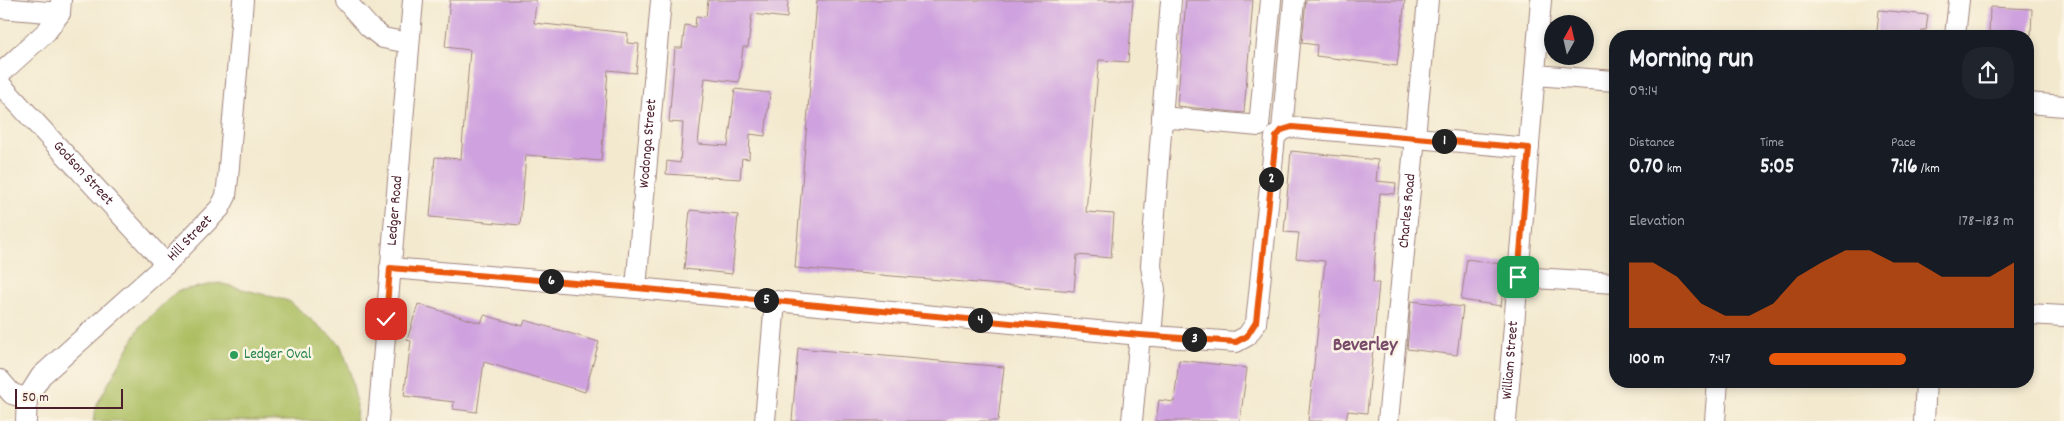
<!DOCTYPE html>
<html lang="en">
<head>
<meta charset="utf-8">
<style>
	body { margin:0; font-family:Dekko,sans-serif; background:#20242c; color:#f1f3f6; height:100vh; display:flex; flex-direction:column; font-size:19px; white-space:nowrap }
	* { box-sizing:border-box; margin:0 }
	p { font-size:16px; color:#9ea1a6 }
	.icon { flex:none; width:28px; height:28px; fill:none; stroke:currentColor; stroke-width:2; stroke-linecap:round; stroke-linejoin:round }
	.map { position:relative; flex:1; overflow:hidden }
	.drawer { position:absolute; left:1609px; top:30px; width:425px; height:358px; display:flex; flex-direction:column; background:#171b24; border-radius:20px; box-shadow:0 2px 8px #0003 }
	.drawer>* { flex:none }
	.needle { width:32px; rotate:8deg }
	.fabs { position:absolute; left:1544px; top:15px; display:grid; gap:10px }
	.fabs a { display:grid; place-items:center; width:50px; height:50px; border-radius:50%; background:#171b24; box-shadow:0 2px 8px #0003; font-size:25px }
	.scale { position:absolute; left:15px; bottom:12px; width:108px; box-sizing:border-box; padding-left:5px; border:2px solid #4a1f2b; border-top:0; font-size:14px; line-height:18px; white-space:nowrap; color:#4a1f2b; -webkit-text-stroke:4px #fcf5e5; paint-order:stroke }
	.pin { position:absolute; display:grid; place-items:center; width:42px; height:42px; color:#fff; margin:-21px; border-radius:10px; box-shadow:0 2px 8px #0006 }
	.km { position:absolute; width:25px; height:25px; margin:-12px; border-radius:50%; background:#222; color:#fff; font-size:14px; line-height:25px; text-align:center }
	.round { display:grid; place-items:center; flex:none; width:52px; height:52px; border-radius:20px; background:#20242c }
	.overview { display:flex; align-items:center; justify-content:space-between; height:85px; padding:0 20px }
	h1 { font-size:28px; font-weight:700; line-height:38px }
	.metrics { display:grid; grid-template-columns:repeat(3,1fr); gap:8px; height:85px; padding:5px 20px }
	.metrics div { display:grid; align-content:center }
	.metrics b { font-size:21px; font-weight:700 }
	.metrics small { font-size:14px; font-weight:400 }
	.metrics p { font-size:14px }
	.chart { height:140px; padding:10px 20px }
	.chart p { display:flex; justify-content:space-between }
	.chart svg { width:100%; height:90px; margin-top:5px; fill:#ea580c; opacity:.7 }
	ul { padding:0 20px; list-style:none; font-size:16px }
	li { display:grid; grid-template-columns:80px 60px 1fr; align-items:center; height:38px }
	li i { height:12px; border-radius:6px; background:#ea580c }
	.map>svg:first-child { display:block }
	.green { fill:#abbe61; stroke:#7a6e46 }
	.building { fill:#cfa2df }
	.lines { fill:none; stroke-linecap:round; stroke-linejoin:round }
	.minor-casing { stroke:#9e847d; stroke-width:22 }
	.minor { stroke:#fff; stroke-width:20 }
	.route-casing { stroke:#fff; stroke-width:10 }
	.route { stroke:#ea580c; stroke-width:6 }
	.leisure-dot { fill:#2e9e5b; stroke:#fcf5e5; stroke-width:2 }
	.labels { text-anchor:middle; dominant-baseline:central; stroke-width:5; stroke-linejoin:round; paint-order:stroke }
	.street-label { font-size:15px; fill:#4a1f2b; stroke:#fcf5e5 }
	.leisure-label { font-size:15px; fill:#27864d; stroke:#fcf5e5; text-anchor:start }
	.district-label { font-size:20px; font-weight:bold; fill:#794d6a; stroke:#fcf5e5 }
</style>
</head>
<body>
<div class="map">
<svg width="2064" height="421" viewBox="0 0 2064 421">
	<rect width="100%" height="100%" fill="#fcf5e5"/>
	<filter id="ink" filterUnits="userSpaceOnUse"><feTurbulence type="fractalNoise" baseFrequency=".02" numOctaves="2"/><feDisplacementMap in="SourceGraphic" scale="10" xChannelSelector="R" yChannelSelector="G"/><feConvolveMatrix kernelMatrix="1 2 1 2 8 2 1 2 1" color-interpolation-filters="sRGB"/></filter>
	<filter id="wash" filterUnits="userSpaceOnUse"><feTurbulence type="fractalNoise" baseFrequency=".0096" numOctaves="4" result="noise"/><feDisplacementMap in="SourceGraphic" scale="20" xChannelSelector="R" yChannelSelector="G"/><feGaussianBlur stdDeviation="1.12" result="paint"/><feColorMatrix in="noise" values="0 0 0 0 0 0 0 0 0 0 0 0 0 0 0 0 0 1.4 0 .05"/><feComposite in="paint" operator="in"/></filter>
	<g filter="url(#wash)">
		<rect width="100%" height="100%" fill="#f3e9cf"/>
		<!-- green -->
		<path class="green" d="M219 283 289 301 340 344 349 367 357 405 356 421H93L97 404 141 325 177 291Z"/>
		<g id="blocks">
			<!-- building -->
			<path class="building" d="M450 0H536L534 23 628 33 627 43 639 44 636 73 608 70 601 161 526 155 520 225 430 217 435 157 461 159 470 50 445 47Z
				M708 0H788L787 18 752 14 748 47H743L739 82 705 78 698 144 728 146 735 89 770 93 765 136 750 134 749 159 742 158 740 179 666 174 667 161 680 163 683 123 669 122 675 48H682L685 25 695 27 696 16 706 17Z
				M817 0H1133L1128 62 1099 60 1086 212 1114 214 1111 258 1077 255 1074 291 795 268Z
				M1186 0H1253L1244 113 1177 106Z
				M1306 0H1405L1397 66 1316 56 1317 45 1302 43Z
				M1990 7 2032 9 2031 35 2010 34V36H1989Z
				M1879 10 1928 15 1926 30H1922V36L1877 32Z
				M1291 151 1378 160 1376 181 1396 183 1395 194 1380 193 1373 283H1379L1367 413 1348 411 1346 421H1308L1325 261 1296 258 1299 233 1284 232Z
				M690 210 738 215 732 274 684 269Z
				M1467 259 1507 265 1501 306 1461 300Z
				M1411 301 1463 307 1457 355 1407 349Z
				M418 304 481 323 484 315 523 326 525 320 599 342 585 392 484 362 477 412 453 409 454 402 404 396 411 341 407 340Z
				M798 348 1004 367 998 421H792Z
				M1179 360 1247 368 1240 421H1156L1159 400 1174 402Z"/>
		</g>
	</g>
	<g filter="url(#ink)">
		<use href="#blocks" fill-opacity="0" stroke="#9e847d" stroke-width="1"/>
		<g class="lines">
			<defs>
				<g id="minor">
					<path d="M345 0 369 27 383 38 409 43"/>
					<path d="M0 8 60 13"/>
					<path d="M1955 36 1959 0"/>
					<path d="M0 74 47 31 60 13 61 0"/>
					<path d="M1535 75 1615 81"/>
					<path id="s1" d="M0 84 166 264"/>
					<path d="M2028 103 2064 106"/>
					<path d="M1162 117 1259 126 1271 0"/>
					<path d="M1282 130 1294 0"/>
					<path d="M390 268 636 288 1140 335 1236 342 1247 336 1256 323 1275 137 1282 130 1292 127 1529 148"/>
					<path d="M1518 277 1615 283"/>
					<path id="s2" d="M636 288 661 0"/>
					<path d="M2028 314 2064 316"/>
					<path d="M1151 336 1155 290 1151 266 1171 0"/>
					<path d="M0 380 12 394 27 398"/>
					<path id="s3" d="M26 421 27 398 41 376 166 264 220 208 226 196 228 178 243 0"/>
					<path id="s4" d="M378 421 413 0"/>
					<path d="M765 421 775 301"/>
					<path d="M1132 421 1140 335"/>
					<path id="s5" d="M1388 421 1428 0"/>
					<path id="s6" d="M1506 421 1541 0"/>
					<path d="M1715 421 1718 381"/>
					<path d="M1924 421 1926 381"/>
				</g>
			</defs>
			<!-- minor casing -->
			<use href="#minor" class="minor-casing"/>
			<!-- minor -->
			<use href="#minor" class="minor"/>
		</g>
	</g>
	<g class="lines" filter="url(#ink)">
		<defs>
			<path id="route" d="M386 319 390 268 636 288 1140 335 1236 342 1247 336 1256 322 1276 137 1282 130 1292 127 1529 148 1518 277"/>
		</defs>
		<!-- route casing -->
		<use href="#route" class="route-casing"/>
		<!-- route -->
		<use href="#route" class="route"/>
	</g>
	<!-- markers -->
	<circle class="leisure-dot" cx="234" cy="355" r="5"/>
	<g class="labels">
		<!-- street labels -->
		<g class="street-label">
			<text stroke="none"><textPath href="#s2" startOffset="145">Wodonga Street</textPath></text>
			<text stroke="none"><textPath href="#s1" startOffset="122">Godson Street</textPath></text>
			<text stroke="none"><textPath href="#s4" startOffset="211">Ledger Road</textPath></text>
			<text stroke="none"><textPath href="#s5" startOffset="211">Charles Road</textPath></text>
			<text stroke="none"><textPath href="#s3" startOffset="252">Hill Street</textPath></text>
			<text stroke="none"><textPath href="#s6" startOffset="61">William Street</textPath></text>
		</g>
		<!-- leisure labels -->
		<g class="leisure-label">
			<text x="244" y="355">Ledger Oval</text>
		</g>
		<!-- district labels -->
		<g class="district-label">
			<text x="1365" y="346">Beverley</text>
		</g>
	</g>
</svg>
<div class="fabs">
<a><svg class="needle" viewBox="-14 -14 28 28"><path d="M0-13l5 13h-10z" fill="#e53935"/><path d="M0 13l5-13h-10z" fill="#9ea1a6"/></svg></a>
</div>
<div class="scale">50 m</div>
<div class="pin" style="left:1518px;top:277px;background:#1e9e55"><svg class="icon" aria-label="arrive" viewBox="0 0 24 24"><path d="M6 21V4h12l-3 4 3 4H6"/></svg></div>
<div class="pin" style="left:386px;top:319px;background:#d93025"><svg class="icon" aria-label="check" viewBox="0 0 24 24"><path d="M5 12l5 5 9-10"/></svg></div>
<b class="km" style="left:1444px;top:141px">1</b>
<b class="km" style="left:1271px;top:179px">2</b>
<b class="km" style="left:1194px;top:339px">3</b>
<b class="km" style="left:980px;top:320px">4</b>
<b class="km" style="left:766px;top:300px">5</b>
<b class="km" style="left:551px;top:281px">6</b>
<section class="drawer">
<div class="overview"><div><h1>Morning run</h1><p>09:14</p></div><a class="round"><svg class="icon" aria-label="share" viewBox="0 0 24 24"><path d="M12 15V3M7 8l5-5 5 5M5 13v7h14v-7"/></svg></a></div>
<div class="metrics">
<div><p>Distance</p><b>0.70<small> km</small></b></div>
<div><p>Time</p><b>5:05</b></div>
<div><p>Pace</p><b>7:16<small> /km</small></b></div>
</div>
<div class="chart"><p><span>Elevation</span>178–183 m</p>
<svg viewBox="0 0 160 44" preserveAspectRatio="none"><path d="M0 44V12L10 12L20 19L30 32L40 38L50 38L60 32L70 19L80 12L90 6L100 6L110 12L120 12L130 19L140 19L150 19L160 12V44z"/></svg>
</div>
<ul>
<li><b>100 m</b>7:47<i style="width:56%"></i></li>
</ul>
</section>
</div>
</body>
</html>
